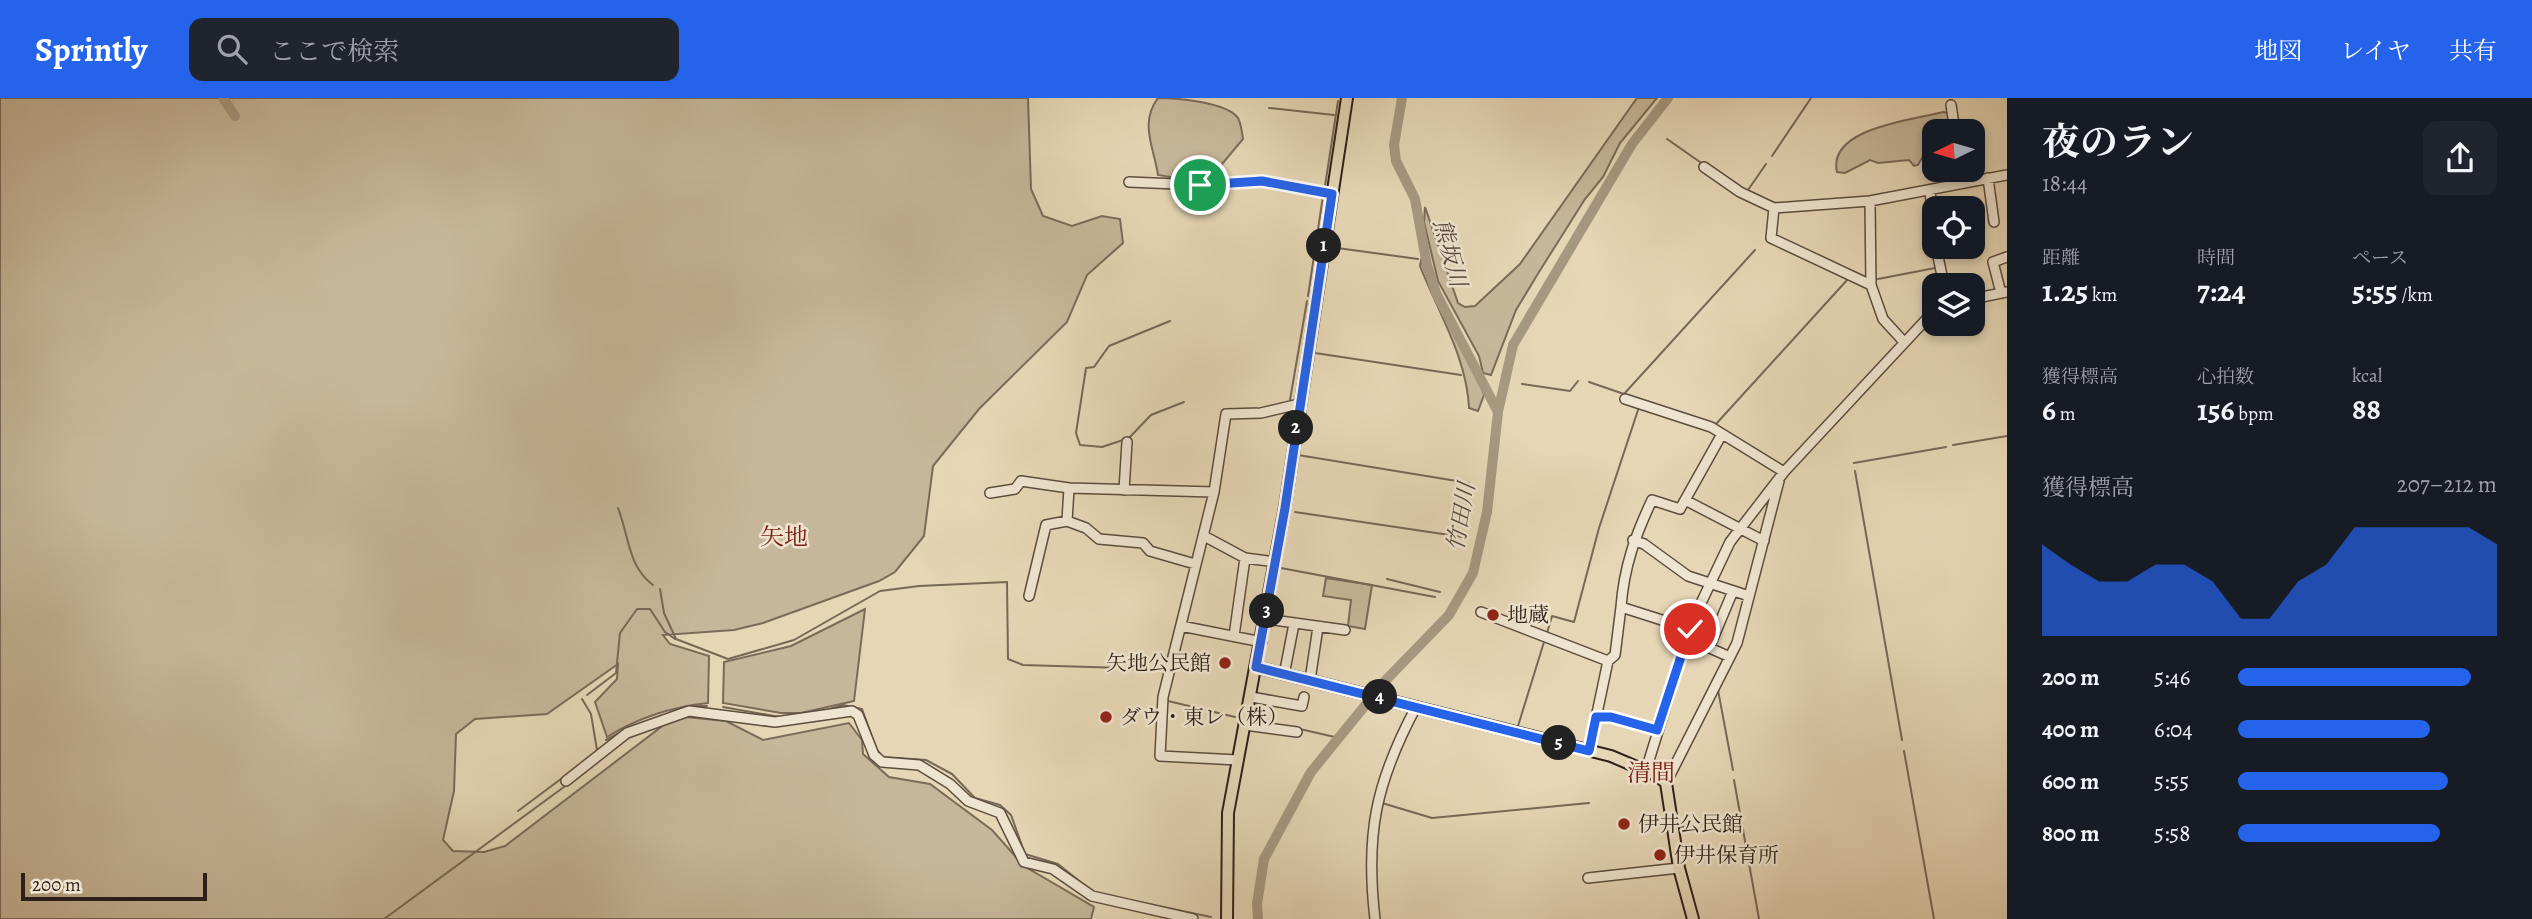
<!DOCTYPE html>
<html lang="ja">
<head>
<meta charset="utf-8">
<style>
	body { margin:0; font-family:Alegreya,"Noto Serif JP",serif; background:#20242c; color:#f1f3f6; height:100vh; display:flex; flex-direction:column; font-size:26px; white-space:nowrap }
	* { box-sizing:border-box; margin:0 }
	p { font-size:23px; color:#9ea1a6 }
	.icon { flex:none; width:38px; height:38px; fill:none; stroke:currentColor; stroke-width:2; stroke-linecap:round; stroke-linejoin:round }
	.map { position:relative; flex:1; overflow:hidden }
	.details { display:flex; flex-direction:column; background:#171b24; width:525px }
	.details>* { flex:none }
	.needle { width:46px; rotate:265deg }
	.controls { position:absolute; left:1922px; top:21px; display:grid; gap:14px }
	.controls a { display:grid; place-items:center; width:63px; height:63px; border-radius:14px; background:#171b24; box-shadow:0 4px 10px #0003; font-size:35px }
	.scale { position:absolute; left:21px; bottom:18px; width:186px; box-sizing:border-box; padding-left:7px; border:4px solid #2e1f18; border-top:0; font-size:19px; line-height:24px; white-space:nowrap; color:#2e1f18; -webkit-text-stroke:5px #efe4cf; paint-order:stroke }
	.pin { position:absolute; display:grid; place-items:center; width:60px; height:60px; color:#fff; margin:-30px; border:4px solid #fff; border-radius:50%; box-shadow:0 2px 7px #0007 }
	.km { position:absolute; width:35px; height:35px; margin:-18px; border-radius:50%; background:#222; color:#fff; font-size:19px; line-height:35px; text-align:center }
	.round { display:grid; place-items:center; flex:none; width:74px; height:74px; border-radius:14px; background:#20242c }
	.headline { display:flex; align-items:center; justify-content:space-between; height:119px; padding:0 35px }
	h1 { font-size:38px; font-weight:700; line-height:52px }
	.metrics { display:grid; grid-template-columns:repeat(3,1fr); gap:10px; height:119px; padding:7px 35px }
	.metrics div { display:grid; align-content:center }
	.metrics b { font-size:30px; font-weight:700 }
	.metrics small { font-size:19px; font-weight:400 }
	.metrics p { font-size:19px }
	.chart { height:196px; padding:14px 35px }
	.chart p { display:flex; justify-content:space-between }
	.chart svg { width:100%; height:126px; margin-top:7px; fill:#2563eb; opacity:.7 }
	ul { padding:0 35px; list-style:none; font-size:23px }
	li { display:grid; grid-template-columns:112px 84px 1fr; align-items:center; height:52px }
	li i { height:18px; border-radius:9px; background:#2563eb }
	header { display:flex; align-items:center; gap:42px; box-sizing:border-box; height:98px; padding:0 35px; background:#2563eb; color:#fff }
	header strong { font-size:33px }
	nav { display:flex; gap:38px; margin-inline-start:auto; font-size:24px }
	.search { width:490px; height:63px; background:#20242c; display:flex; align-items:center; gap:18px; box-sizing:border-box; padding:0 24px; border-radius:14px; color:#9ea1a6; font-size:26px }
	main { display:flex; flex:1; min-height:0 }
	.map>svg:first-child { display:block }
	.green { fill:#c7b79a; stroke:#7a6b59; stroke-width:2 }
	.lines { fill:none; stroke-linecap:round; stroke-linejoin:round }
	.stream { stroke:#776856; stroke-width:2 }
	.river { stroke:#a79880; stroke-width:10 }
	.minor-casing { stroke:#5c4d3f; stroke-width:12 }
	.major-casing { stroke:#2e1f18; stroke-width:14 }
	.minor { stroke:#efe4cf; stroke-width:9 }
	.major { stroke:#e6d6b5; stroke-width:10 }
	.route-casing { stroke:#fff; stroke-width:14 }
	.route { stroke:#2563eb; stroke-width:9 }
	.poi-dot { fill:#8f2418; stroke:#efe4cf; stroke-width:2.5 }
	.labels { text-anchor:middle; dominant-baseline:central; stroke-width:5; stroke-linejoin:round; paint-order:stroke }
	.poi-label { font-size:21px; fill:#2e1f18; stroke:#efe4cf; text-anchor:start }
	.water-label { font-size:23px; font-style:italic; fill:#58493c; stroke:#efe4cf }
	.quarter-label { font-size:24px; fill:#7a1f14; stroke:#efe4cf }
</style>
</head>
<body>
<header>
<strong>Sprintly</strong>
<div class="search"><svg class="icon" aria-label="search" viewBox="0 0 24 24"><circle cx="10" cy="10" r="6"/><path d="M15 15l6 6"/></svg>ここで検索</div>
<nav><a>地図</a><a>レイヤ</a><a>共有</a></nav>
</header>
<main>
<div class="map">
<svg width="2007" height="821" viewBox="0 0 2007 821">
	<rect width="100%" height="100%" fill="#e6d6b5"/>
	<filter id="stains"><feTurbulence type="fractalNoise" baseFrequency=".00286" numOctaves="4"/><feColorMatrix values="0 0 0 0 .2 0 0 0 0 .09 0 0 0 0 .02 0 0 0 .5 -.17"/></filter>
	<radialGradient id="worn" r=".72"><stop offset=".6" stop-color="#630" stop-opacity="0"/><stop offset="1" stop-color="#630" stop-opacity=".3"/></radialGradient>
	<!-- green -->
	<path class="green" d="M0 0H1028L1031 91 1043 118 1072 128 1102 118 1120 121 1123 145 1087 177 1067 224 979 311 933 368 924 438 895 474 879 483 763 525 734 532 663 537 670 546 709 558 708 605C671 609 639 619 607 639L595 604 617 581 618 566 547 616 475 621 456 636 454 693 443 742 453 753 484 754 505 748 665 626 686 619 726 623 763 642 849 625 862 642 863 656 889 679 930 686 992 732 1024 768 1094 809 1091 821H0Z
		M1158 0C1176 0 1227 4 1238 20 1241 25 1242 35 1243 41L1222 66 1217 80 1182 81 1158 77C1154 50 1139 25 1158 0Z
		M1637 0H1657L1620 45 1603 79 1585 101 1539 174 1516 212 1491 277 1483 275 1479 258 1438 183 1424 124 1425 109 1458 205 1465 209 1475 208 1520 166Z
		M1943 14 1949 15 1952 33H1934V51L1929 48 1918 67 1914 68 1909 62 1878 65 1870 62 1845 75 1837 74C1827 30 1913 22 1943 14Z
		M1421 163 1440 208 1482 291 1484 297 1478 313 1469 310C1467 260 1438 214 1420 168Z
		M1326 480 1372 487 1365 531 1348 528 1351 502 1323 498Z
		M865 511 854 603 801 615H781L723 605 724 564 791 548Z"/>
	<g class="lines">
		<!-- stream -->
		<path class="stream" d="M1269 10 1334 17
			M1667 41 1700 64
			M1772 58 1811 0
			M1729 81 1740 88
			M1325 88 1338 3
			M1748 92 1766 66
			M1330 149 1418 161
			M1878 181 1935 170
			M1308 198 1323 98
			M1315 255 1461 277
			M1589 284 1624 296 1755 152
			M1522 286 1570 293 1578 283
			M1624 296 1703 322
			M1290 302 1307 203
			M1712 325 1716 326 1848 181
			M1128 341 1151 317 1184 304
			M1123 342 1102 349 1080 347 1076 335 1086 270 1094 269 1109 248 1170 223
			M1953 347 2007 338
			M1298 357 1469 385
			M1854 365 1946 349
			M1855 373 1902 642
			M618 410C629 438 628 469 653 487
			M1295 414 1463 439
			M1281 470 1435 499
			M1387 481 1440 494
			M660 491 664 515 676 541 728 561 794 542 880 493 919 488 1007 484 1008 561 1023 567 1158 571
			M1547 535 1552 518 1574 524 1599 430 1639 309
			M587 597 616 575 620 535 637 511H650L665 534 675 541
			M582 601 591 616 597 652
			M1168 603 1235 619
			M723 609 780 619
			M820 614 843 607 862 611 877 652 883 659 926 662 952 676 975 700 1000 707 1011 717 1025 756 1058 766 1088 790
			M659 619 688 608H707
			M1251 623 1260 625
			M1518 628 1544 544
			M1300 631 1339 640
			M606 642 621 634
			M1904 653 1934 821
			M1733 672 1718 592 1741 547
			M1734 682 1759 821
			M1382 705 1432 720 1589 705
			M518 713 585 663
			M1678 730 1741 719
			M1130 802 1211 819
			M384 821 568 686"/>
		<!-- river -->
		<path class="river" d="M223 0 235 18
			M1402 0 1394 47 1396 63 1415 101 1427 167 1436 195 1498 314
			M1258 821 1257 806 1264 761 1311 674 1385 583 1449 517 1473 475 1487 414 1498 314 1513 247 1632 46 1668 0"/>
		<defs>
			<path id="minor" d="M1951 7 1955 33
				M1704 69 1740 94 1774 110 1870 103 2007 77
				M1988 80 1994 124
				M1129 84 1200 87 1262 83 1332 96
				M1930 94 1934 128
				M1870 103 1871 187
				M1774 110 1771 140 1871 187 1883 221 1904 244
				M1936 149 1944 187
				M2001 195 1993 164 2007 159
				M1972 201 2007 194
				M1625 301 1711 329 1784 374
				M1124 392 1127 344
				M990 395 1015 391 1021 383 1069 390 1214 394
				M1685 402 1764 443
				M1067 423 1069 390
				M1204 438 1245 460 1276 464
				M1633 442 1644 446 1688 478 1749 498
				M1029 498 1046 427 1067 423 1086 430 1099 441 1143 445 1150 453 1195 466
				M1621 509C1624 469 1635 438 1652 402L1680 411 1722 336
				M1481 514 1608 563 1589 653
				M1266 521 1345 532
				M1181 528 1262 544
				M1234 538 1245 460
				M1687 540 1730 559
				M1709 550 1733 493
				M1608 563 1615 557 1621 509 1690 531
				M1284 577 1294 526
				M1310 582 1318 529
				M1251 599 1302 608 1304 599
				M1596 619H1611L1657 632
				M1245 627 1297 634
				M1238 662 1160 658 1163 599 1214 394 1226 316 1261 315 1299 306
				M1646 672 1692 524 1730 444 1784 374 1934 213
				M566 683 627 635 689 613 775 624 852 613 858 617 874 657 882 664 919 667 950 686 968 703 1000 715 1024 764 1053 771 1092 798 1193 821
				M1666 685 1737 545 1779 383
				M1588 780 1679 770
				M1375 821C1365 736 1376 684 1416 609"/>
			<path id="major" d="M1256 569 1611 658 1658 678 1666 685 1679 770 1693 821
				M1227 821 1228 715 1285 409 1347 0"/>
		</defs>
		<!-- minor casing -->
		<use href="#minor" class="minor-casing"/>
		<!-- major casing -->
		<use href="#major" class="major-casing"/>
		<!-- minor -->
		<use href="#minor" class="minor"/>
		<!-- major -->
		<use href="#major" class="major"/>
	</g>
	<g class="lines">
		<defs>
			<path id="route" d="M1200 87 1262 83 1332 96 1285 410 1256 569 1589 653 1596 619H1611L1657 632 1690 531"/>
		</defs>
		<!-- route casing -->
		<use href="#route" class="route-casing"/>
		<!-- route -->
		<use href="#route" class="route"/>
	</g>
	<!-- markers -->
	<g class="poi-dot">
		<circle cx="1493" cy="517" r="7"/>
		<circle cx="1225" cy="565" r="7"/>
		<circle cx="1106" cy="619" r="7"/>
		<circle cx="1624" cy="726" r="7"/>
		<circle cx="1660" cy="757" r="7"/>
	</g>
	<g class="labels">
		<!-- poi labels -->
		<g class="poi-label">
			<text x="1507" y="517">地蔵</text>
			<text x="1211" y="565" text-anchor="end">矢地公民館</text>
			<text x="1120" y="619">ダウ・東レ（株）</text>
			<text x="1638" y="726">伊井公民館</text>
			<text x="1674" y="757">伊井保育所</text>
		</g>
		<!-- water labels -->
		<g class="water-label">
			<text transform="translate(1450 155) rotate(75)">熊坂川</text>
			<text transform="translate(1461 419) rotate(-80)">竹田川</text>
		</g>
		<!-- quarter labels -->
		<g class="quarter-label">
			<text x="784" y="439">矢地</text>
			<text x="1651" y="675">清間</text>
		</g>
	</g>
	<rect width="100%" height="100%" filter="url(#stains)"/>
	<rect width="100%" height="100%" fill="url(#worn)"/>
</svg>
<div class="controls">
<a><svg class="needle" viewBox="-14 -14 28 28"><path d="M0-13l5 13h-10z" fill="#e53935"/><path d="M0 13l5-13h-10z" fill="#9ea1a6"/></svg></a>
<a><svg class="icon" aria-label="locate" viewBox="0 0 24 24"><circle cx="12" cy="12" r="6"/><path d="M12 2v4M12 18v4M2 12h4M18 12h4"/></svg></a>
<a><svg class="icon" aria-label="layers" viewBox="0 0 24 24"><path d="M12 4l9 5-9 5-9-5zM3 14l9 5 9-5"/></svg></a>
</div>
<div class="scale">200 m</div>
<div class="pin" style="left:1200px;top:87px;background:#1e9e55"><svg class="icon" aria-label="arrive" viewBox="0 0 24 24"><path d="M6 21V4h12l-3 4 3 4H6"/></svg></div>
<div class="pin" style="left:1690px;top:531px;background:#d93025"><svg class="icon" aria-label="check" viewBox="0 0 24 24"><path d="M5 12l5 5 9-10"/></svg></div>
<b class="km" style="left:1324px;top:148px">1</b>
<b class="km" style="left:1296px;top:330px">2</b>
<b class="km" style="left:1267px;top:513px">3</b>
<b class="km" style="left:1380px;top:599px">4</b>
<b class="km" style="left:1559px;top:645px">5</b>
</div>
<section class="details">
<div class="headline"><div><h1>夜のラン</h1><p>18:44</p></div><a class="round"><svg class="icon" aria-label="share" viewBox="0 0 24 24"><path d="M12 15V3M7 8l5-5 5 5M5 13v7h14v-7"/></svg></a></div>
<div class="metrics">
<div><p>距離</p><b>1.25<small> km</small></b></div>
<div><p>時間</p><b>7:24</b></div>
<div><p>ペース</p><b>5:55<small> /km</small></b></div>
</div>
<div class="metrics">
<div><p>獲得標高</p><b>6<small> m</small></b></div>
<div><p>心拍数</p><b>156<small> bpm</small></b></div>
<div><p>kcal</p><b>88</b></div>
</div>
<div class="chart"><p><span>獲得標高</span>207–212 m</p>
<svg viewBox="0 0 160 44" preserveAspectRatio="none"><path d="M0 44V12L10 19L20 25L30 25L40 19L50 19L60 25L70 38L80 38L90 25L100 19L110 6L120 6L130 6L140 6L150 6L160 12V44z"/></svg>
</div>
<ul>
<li><b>200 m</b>5:46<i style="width:90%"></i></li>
<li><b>400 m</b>6:04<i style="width:74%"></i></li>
<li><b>600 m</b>5:55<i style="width:81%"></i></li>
<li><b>800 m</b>5:58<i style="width:78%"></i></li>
</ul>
</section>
</main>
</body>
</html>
